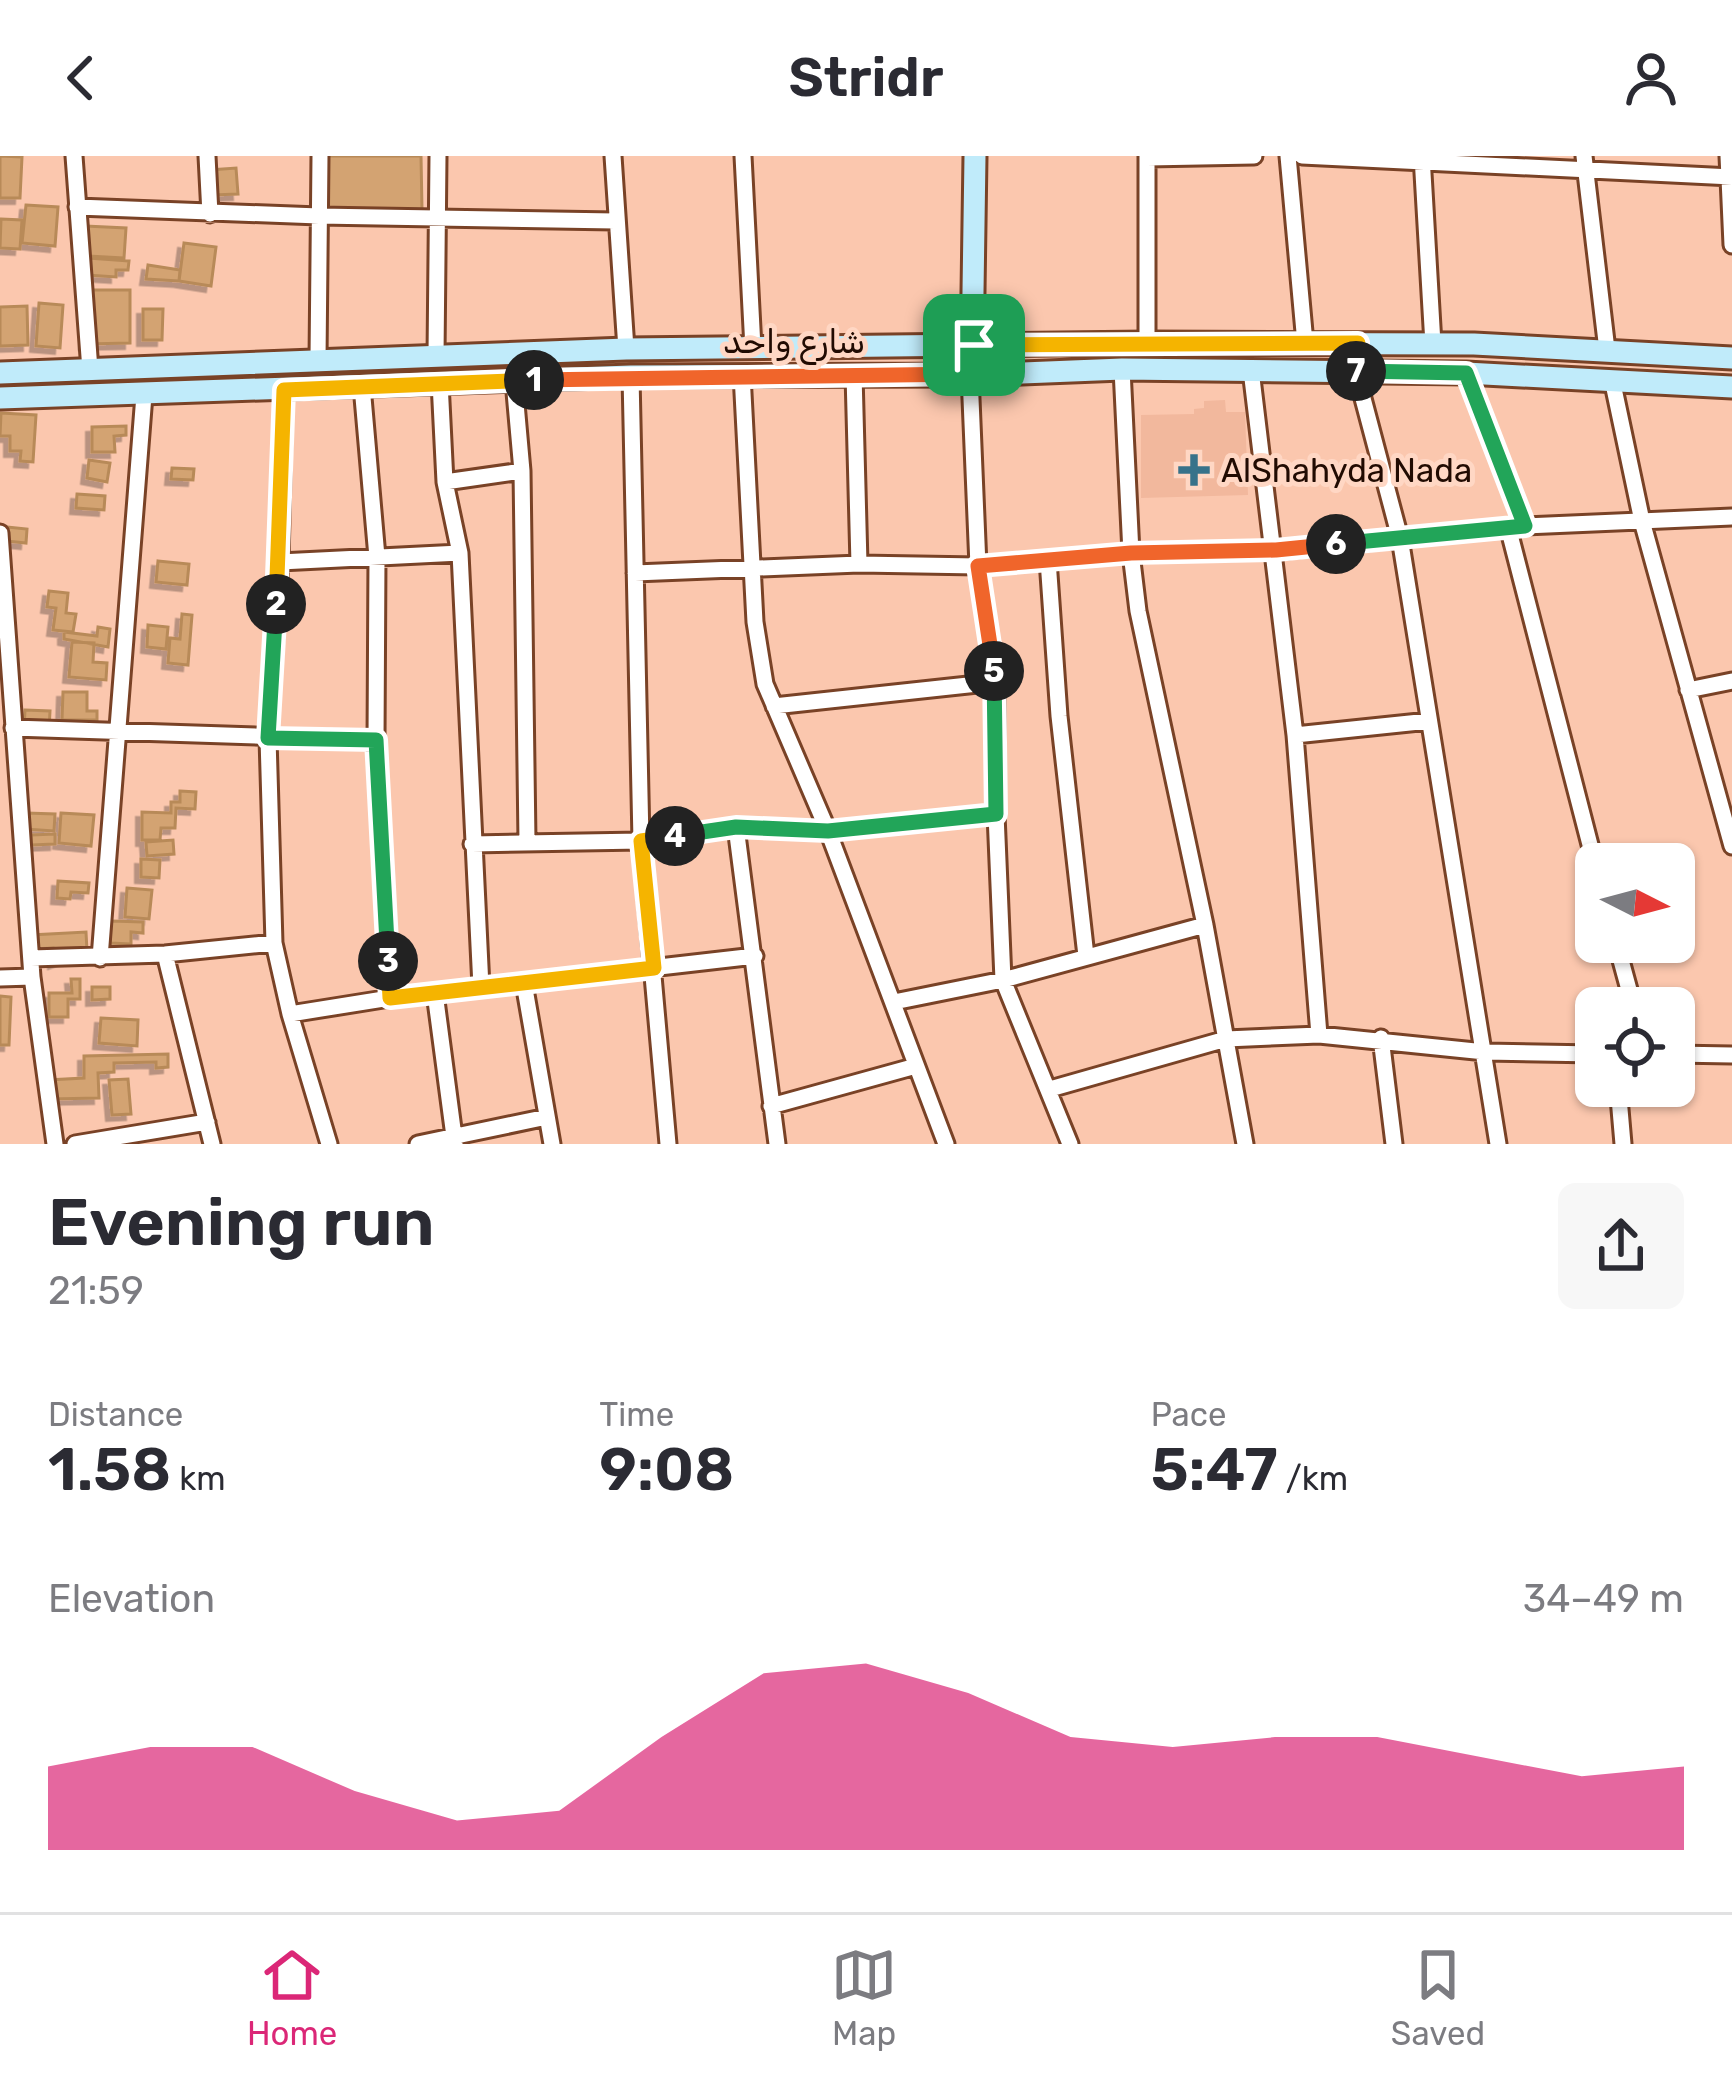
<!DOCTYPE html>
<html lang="en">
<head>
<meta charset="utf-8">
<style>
	body { margin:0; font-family:Rubik,Cairo,sans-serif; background:#f7f7f7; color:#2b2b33; height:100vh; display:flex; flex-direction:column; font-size:45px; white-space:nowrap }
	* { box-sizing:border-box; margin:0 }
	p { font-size:39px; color:#7c7c81 }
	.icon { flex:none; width:66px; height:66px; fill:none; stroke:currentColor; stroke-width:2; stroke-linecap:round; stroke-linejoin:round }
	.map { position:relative; height:988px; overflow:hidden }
	.panel { display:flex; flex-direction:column; background:#fff; flex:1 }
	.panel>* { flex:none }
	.needle { width:78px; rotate:96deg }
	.tools { position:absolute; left:1575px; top:687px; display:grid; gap:24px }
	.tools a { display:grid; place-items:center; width:120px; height:120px; border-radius:18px; background:#fff; box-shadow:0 3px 9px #0004; font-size:60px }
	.pin { position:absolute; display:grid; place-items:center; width:102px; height:102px; color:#fff; margin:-51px; border-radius:24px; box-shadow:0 6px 18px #0006 }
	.km { position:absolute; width:60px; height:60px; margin:-30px; border-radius:50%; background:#222; color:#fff; font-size:33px; line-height:60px; text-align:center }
	.round { display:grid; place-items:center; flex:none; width:126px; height:126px; border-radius:18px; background:#f7f7f7 }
	.overview { display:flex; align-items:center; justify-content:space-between; height:204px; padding:0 48px }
	h1 { font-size:66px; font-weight:600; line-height:90px }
	.figures { display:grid; grid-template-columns:repeat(3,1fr); gap:18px; height:204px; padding:12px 48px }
	.figures div { display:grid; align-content:center }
	.figures b { font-size:60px; font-weight:600 }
	.figures small { font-size:33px; font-weight:400 }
	.figures p { font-size:33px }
	.chart { height:336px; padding:24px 48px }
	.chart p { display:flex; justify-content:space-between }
	.chart svg { width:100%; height:216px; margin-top:12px; fill:#db2777; opacity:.7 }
	header { display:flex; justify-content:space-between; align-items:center; height:156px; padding:0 48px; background:#fff; font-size:54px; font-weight:600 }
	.tabs { display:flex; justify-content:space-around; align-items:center; height:168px; border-top:3px solid #e1e1e2; background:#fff; font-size:33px; color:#7c7c81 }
	.tabs a { display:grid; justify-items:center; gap:6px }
	.tabs .on { color:#db2777 }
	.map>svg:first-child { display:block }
	.built { fill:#f2b89d }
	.building { fill:#d3a372; stroke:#b88a59; stroke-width:3; filter:url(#shadow) }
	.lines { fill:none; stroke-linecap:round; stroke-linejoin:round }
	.street-casing { stroke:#794226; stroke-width:21 }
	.secondary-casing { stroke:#794226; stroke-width:27 }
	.street { stroke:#fff; stroke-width:15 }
	.secondary { stroke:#c0ebfa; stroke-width:21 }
	.split-1-casing { stroke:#fff; stroke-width:24 }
	.split-2-casing { stroke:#fff; stroke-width:24 }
	.split-3-casing { stroke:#fff; stroke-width:24 }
	.split-4-casing { stroke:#fff; stroke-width:24 }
	.split-5-casing { stroke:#fff; stroke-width:24 }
	.split-6-casing { stroke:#fff; stroke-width:24 }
	.split-7-casing { stroke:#fff; stroke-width:24 }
	.split-8-casing { stroke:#fff; stroke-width:24 }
	.split-1 { stroke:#f0652b; stroke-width:15 }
	.split-2 { stroke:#f5b400; stroke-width:15 }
	.split-3 { stroke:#22a559; stroke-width:15 }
	.split-4 { stroke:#f5b400; stroke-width:15 }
	.split-5 { stroke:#22a559; stroke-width:15 }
	.split-6 { stroke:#f0652b; stroke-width:15 }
	.split-7 { stroke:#22a559; stroke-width:15 }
	.split-8 { stroke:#f5b400; stroke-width:15 }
	.poi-dot { fill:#37728a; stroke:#ffd7c4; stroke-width:4.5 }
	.labels { text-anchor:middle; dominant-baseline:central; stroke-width:10; stroke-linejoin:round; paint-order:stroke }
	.street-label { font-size:33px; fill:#210b02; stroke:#ffd7c4 }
	.poi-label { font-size:33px; fill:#210b02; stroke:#ffd7c4; text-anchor:start }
</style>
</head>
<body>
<header><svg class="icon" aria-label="back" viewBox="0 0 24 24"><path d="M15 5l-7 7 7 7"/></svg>Stridr<svg class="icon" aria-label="person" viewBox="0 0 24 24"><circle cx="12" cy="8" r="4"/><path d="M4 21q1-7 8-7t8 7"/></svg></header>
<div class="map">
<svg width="1732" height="988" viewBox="0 0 1732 988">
	<defs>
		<filter id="shadow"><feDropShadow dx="-5.5" dy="5.5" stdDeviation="0" flood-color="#0004"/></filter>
	</defs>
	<rect width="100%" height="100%" fill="#fbc7ae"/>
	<!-- built -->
	<path class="built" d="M1225 244 1226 256H1245L1248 339 1141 342V259L1194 258V253L1204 252V245Z"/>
	<!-- building -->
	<path class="building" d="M0 0 22 1 20 42H0Z
		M326 0H421L422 53 326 54Z
		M236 12 238 38 212 39 210 14Z
		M26 49 58 51 55 90 22 87Z
		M1 63 22 64 20 93 0 92Z
		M85 70 126 72 124 102 88 100Z
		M184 87 216 91 211 130 179 125Z
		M88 102 129 105 128 114H116V121L87 119Z
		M148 109 180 114 179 125 146 123Z
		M89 134H130V187L85 188Z
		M39 147 63 149 60 192 36 190Z
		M27 150 28 189 0 190V151Z
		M143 153H163L162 184H143Z
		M1 257 36 259 33 306 20 305 21 295H10V280H0Z
		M126 270V279L114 280 115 296H92V271Z
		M89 304 110 307 107 326 87 322Z
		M172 312 194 313 193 324 171 323Z
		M77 338 105 340 104 354 76 352Z
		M7 371 27 373 26 387 6 385Z
		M158 405 189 408 187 429 156 426Z
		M49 435 68 437 66 457 76 458 73 476 53 474 56 452 47 451Z
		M182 458 192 459 188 509 168 507 170 482 180 483Z
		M148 469 168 471 166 493 147 491Z
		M98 471 110 473 108 491 64 483V476L97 480Z
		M72 486 94 487 93 506 107 507 106 524 69 521Z
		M63 536H87V555H97V564H62Z
		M25 554 50 555 49 574 24 573Z
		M180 635 196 636 195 653 176 652 175 672H161L160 684H142V656L171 657V646H180Z
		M26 657 55 658 54 675 25 673Z
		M61 657 94 659 91 690 59 687Z
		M55 678V688L31 689V679Z
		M173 684 174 698 147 700 146 686Z
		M141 703 160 704 159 722 141 721Z
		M58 725 89 727 88 737 71 736 70 743 57 742Z
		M127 732 152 734 149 763 125 761Z
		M111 765 143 766V777L131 776V788L110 787Z
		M86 776 87 795 54 807 53 792 31 793V779Z
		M71 823H80V843H68V861H49V837H72Z
		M92 831H110V843L92 844Z
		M0 840 11 841 9 889H0Z
		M101 862 138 864 137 890 99 887Z
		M168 898V911L156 912V906L114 907V916L98 917 99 942 49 943 48 924 84 922V900Z
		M128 923 131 958 112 959 109 924Z"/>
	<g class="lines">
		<defs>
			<path id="street" d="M74 0 90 214
				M207 0 210 58
				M613 0 626 193
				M743 0 753 192
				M1147 0V187
				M1288 0 1305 187
				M1302 0 1732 21
				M1422 0 1433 188
				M1584 0 1607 194
				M1728 0 1732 89
				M1147 2 1254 0
				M77 51 319 60 615 65
				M1357 187 1356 216 1400 382 1498 988
				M436 200 438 0
				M318 204 320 0
				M1122 213 1131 397 1138 455 1205 769 1245 988
				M1251 214 1295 579 1319 879
				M1466 217 1525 370
				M742 218 755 466 765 528 828 675 946 988
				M854 218 859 408
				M970 219 978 410 996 526V658L1003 824 1070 988
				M631 220 641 685 668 988
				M1612 223 1642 365 1732 690
				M514 225 522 315 527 685
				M440 226 445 326 460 397 481 831
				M362 230 377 401 376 584 390 842
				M284 234 280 406 268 582 274 787 290 858 329 988
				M445 326 522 315
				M1508 371 1596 712
				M0 377 32 821 55 988
				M1048 404 1059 560 1086 800
				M280 406 460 397
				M635 417 859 408 978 410 1131 397 1276 395 1525 370 1732 361
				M1688 534 1732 525
				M774 550 996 526
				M13 572 376 584
				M1295 579 1429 565
				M736 671 777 988
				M472 688 641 685 736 671 828 675 996 658
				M1616 786 1634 852
				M165 798 212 988
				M31 802 165 798 274 787
				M100 802 144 239
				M0 822 32 821
				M524 827 552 988
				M435 837 455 988
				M894 846 1003 824 1205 769
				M290 858 390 842 755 800
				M1381 882 1394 988
				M1674 898 1732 899
				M1618 930 1623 988
				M1050 933 1226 883 1319 879 1485 896 1596 898
				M771 950 916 910
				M75 988 207 966
				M418 988 547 961"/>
			<path id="secondary" d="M972 203 975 0
				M0 217 626 193 1147 187 1474 188 1732 202
				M0 242 631 220 970 219 1122 213 1466 217 1732 231"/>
		</defs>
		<!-- street casing -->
		<use href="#street" class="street-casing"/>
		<!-- secondary casing -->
		<use href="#secondary" class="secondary-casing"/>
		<!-- street -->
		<use href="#street" class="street"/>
		<!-- secondary -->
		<use href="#secondary" class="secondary"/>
	</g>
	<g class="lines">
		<defs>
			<path id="split-1" d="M534 224 970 218 974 189"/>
			<path id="split-2" d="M276 448 284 234 534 224"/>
			<path id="split-3" d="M276 448 268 582 376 584 388 805"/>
			<path id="split-4" d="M388 805 390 842 654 812 641 685 675 680"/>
			<path id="split-5" d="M675 680 736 671 828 675 996 658 994 515"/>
			<path id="split-6" d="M994 515 978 410 1131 397 1276 394 1336 388"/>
			<path id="split-7" d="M1336 388 1525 370 1466 217 1356 215"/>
			<path id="split-8" d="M974 189 1358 187 1356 215"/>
		</defs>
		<!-- split-1 casing -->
		<use href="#split-1" class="split-1-casing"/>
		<!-- split-2 casing -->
		<use href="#split-2" class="split-2-casing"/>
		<!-- split-3 casing -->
		<use href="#split-3" class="split-3-casing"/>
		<!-- split-4 casing -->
		<use href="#split-4" class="split-4-casing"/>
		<!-- split-5 casing -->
		<use href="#split-5" class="split-5-casing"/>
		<!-- split-6 casing -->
		<use href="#split-6" class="split-6-casing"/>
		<!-- split-7 casing -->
		<use href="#split-7" class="split-7-casing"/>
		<!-- split-8 casing -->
		<use href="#split-8" class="split-8-casing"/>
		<!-- split-1 -->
		<use href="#split-1" class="split-1"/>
		<!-- split-2 -->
		<use href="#split-2" class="split-2"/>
		<!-- split-3 -->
		<use href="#split-3" class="split-3"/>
		<!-- split-4 -->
		<use href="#split-4" class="split-4"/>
		<!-- split-5 -->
		<use href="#split-5" class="split-5"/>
		<!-- split-6 -->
		<use href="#split-6" class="split-6"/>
		<!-- split-7 -->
		<use href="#split-7" class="split-7"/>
		<!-- split-8 -->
		<use href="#split-8" class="split-8"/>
	</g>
	<!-- markers -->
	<path class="poi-dot" d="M1188 296h12v12h12v12h-12v12h-12v-12h-12v-12h12z"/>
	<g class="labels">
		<!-- street labels -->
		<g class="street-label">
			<text x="794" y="185">شارع واحد</text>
		</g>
		<!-- poi labels -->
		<g class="poi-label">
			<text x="1221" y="314">AlShahyda Nada</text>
		</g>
	</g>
</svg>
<div class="tools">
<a><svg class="needle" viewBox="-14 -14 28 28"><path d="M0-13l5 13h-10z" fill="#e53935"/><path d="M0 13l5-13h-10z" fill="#7c7c81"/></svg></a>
<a><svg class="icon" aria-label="locate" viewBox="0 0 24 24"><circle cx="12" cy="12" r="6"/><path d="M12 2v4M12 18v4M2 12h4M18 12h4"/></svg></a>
</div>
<div class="pin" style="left:974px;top:189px;background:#1e9e55"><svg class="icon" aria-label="arrive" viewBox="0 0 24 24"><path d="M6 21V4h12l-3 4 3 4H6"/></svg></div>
<b class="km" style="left:534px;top:224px">1</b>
<b class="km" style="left:276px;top:448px">2</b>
<b class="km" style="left:388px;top:805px">3</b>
<b class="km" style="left:675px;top:680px">4</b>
<b class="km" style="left:994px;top:515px">5</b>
<b class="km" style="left:1336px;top:388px">6</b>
<b class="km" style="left:1356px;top:215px">7</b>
</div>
<section class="panel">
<div class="overview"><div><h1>Evening run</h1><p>21:59</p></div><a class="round"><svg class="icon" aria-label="share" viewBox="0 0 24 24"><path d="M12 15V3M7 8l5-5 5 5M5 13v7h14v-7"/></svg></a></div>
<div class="figures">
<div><p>Distance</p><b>1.58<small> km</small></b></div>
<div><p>Time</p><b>9:08</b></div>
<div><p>Pace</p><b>5:47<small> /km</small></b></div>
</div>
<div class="chart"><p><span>Elevation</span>34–49 m</p>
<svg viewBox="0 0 160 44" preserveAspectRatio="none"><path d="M0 44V27L10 23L20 23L30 32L40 38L50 36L60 21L70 8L80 6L90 12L100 21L110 23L120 21L130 21L140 25L150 29L160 27V44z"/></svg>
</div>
</section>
<nav class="tabs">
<a class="on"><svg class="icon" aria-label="home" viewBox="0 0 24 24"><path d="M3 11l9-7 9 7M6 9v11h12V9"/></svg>Home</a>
<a><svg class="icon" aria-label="map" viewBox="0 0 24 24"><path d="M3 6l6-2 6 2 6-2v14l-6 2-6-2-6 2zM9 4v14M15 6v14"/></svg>Map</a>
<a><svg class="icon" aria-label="saved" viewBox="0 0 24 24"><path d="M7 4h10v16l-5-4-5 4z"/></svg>Saved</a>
</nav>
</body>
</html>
